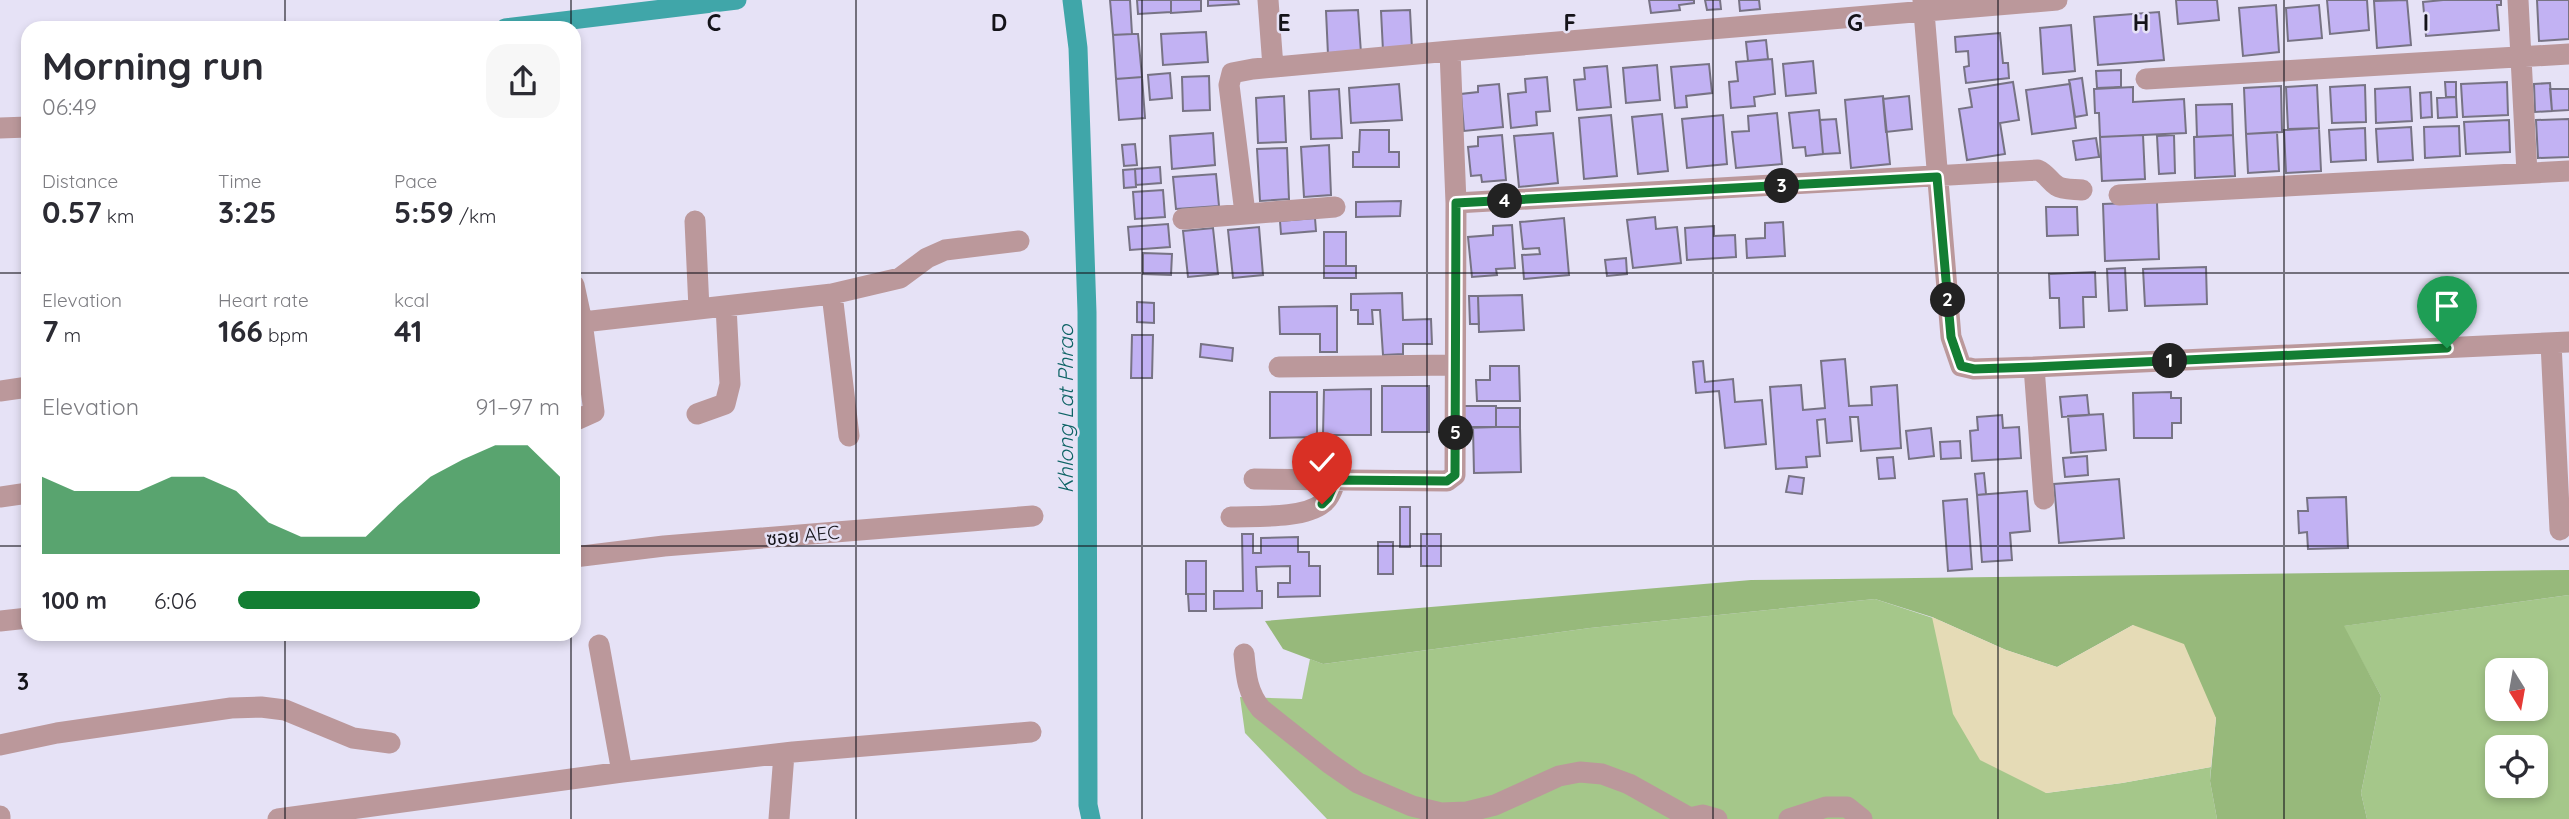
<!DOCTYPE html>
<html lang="en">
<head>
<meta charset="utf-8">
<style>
	body { margin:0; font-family:Quicksand,"Noto Sans Thai",sans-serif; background:#f7f7f7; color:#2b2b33; height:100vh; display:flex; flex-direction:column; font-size:26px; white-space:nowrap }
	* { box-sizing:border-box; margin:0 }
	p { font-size:23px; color:#7c7c81 }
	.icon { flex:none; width:38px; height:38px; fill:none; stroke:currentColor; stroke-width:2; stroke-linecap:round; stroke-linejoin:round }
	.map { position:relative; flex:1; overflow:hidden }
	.panel { position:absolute; left:21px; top:21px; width:560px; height:620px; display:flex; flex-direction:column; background:#fff; border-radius:21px; box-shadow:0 4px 10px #0003 }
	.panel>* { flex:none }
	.needle { width:46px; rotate:169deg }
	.fabs { position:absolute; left:2485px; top:658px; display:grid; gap:14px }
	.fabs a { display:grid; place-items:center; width:63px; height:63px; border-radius:14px; background:#fff; box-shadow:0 4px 10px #0003; font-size:35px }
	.pin { position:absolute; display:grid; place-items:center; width:60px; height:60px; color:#fff; margin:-72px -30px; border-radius:50% 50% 50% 0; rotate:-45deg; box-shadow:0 0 7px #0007 }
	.pin .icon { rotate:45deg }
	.km { position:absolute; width:35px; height:35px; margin:-18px; border-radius:50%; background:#222; color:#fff; font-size:19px; line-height:35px; text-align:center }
	.round { display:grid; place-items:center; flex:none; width:74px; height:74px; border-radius:21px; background:#f7f7f7 }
	.overview { display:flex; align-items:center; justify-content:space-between; height:119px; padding:0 21px }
	h1 { font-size:38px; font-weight:800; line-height:52px }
	.metrics { display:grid; grid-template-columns:repeat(3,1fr); gap:10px; height:119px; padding:7px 21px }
	.metrics div { display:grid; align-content:center }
	.metrics b { font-size:30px; font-weight:800 }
	.metrics small { font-size:19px; font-weight:400 }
	.metrics p { font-size:19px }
	.chart { height:196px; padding:14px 21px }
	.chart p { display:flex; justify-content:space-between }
	.chart svg { width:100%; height:126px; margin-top:7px; fill:#137e33; opacity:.7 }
	ul { padding:0 21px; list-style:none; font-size:23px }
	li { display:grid; grid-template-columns:112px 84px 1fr; align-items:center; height:52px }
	li i { height:18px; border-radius:9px; background:#137e33 }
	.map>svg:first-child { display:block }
	.green { fill:#a5c78a; fill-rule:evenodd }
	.forest { fill:#97b97b }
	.sand { fill:#e5dbb6 }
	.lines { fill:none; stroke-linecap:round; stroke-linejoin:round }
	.canal { stroke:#40a6a9; stroke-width:19 }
	.building { fill:#c2b2f3; stroke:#777384; stroke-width:2 }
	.minor { stroke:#bb989b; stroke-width:21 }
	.route-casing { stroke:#fff; stroke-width:14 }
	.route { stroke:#137e33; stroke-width:9 }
	.grid { fill:none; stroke:#141319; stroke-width:2; stroke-opacity:0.55 }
	.labels { text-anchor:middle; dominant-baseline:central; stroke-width:5; stroke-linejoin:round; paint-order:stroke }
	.street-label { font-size:19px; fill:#141319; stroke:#e6e2f6 }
	.water-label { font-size:21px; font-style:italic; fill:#0d6365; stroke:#e6e2f6 }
	.grid-label { font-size:23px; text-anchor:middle; font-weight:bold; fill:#141319; stroke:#e6e2f6; stroke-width:5; stroke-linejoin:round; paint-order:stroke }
</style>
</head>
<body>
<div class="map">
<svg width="2569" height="819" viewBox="0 0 2569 819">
	<rect width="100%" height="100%" fill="#e6e2f6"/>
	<!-- green -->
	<path class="green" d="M2569 595V819H2367L2361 793 2381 696 2343 626ZM2497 670H2536V709H2497ZM2497 747H2536V786H2497Z
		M1875 599 1939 620 2046 793 2122 783 2211 767 2210 781 2217 819H1327L1245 733 1240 697 1302 699 1310 659 1323 664 1590 628Z"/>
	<!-- forest -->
	<path class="forest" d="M2569 570V595L2344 626 2381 696 2361 793 2367 819H2217L2210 781 2216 718 2133 625 2057 667 2006 650 1932 617 1875 599 1590 628 1323 664 1283 649 1265 621 1751 580Z"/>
	<!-- sand -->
	<path class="sand" d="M1932 617 2006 650 2057 667 2133 625 2184 644 2216 718 2211 767 2122 783 2046 793 1980 760 1953 714Z"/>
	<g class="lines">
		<!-- canal -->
		<path class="canal" d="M1072 0 1078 48 1087 312 1088 805 1091 819
			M505 28 737 0"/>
	</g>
	<!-- building -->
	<path class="building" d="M1110 0H1130L1132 34 1113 35Z
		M1137 0H1171V12L1138 14Z
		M1171 0H1201V11L1171 13Z
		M1208 0H1238L1239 4 1208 6Z
		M1649 0H1694V3L1679 5 1680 10 1651 13Z
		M1705 0H1720L1721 9 1707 10Z
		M1739 0H1759L1760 9 1740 11Z
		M2176 0H2217L2219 20 2178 24Z
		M2327 0H2367L2369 30 2330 34Z
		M2407 0 2411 45 2377 48 2374 1Z
		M2443 0H2501V5H2497L2499 30 2426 36 2423 2Z
		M2537 0H2569V39L2539 41Z
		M2276 5 2279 52 2243 56 2239 8Z
		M2319 5 2322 38 2288 41 2286 8Z
		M1358 10 1361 53 1328 55 1326 11Z
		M1410 10 1412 49 1383 51 1381 11Z
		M2159 12 2164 60 2098 65 2094 17Z
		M2071 25 2075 71 2043 74 2040 28Z
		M1206 32 1208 62 1163 65 1161 34Z
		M2000 33 2003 63H2008L2009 78 1966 83 1964 67 1969 66 1968 51 1956 52 1955 37Z
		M1132 34H1138L1142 77 1116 79 1113 35Z
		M1766 40 1768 59 1748 61 1746 42Z
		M1772 59 1775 94 1754 97 1755 106 1731 108 1729 82 1738 81 1736 62Z
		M1813 61 1816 93 1786 96 1783 64Z
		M1709 64 1712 93 1686 96 1687 107 1675 108 1671 67Z
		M1657 65 1660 100 1626 103 1623 68Z
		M1607 66 1611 107 1577 110 1574 80 1585 79 1584 68Z
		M2121 70V87L2097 88 2096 71Z
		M1170 73 1172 98 1150 100 1148 75Z
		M1209 76 1210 110 1183 111 1182 77Z
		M1142 77 1145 118 1119 120 1116 79Z
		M1547 77 1550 111 1536 112 1537 125 1511 128 1508 94 1526 92 1525 79Z
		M2082 78 2087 115 2075 117 2069 80Z
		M2013 82 2019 120 2000 123 2005 154 1967 160 1959 109 1972 107 1969 89Z
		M2445 82H2456V97H2446Z
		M2507 82 2508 115 2463 117 2461 84Z
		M2550 83 2552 111 2535 112 2534 84Z
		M1399 84 1402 120 1351 123 1349 88Z
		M1499 84 1503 127 1464 131 1461 94 1478 92V86Z
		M2070 84 2076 128 2032 134 2026 90Z
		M2317 85 2319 128 2288 129 2286 87Z
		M2365 85 2366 122 2332 123 2330 87Z
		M2281 86 2282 132 2246 134 2244 88Z
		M2133 87V102L2184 99 2186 133 2100 137 2099 113H2095L2094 89Z
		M2410 87 2412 121 2376 123 2375 89Z
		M1339 89 1342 138 1311 139 1309 91Z
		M2550 89H2569V110L2552 111Z
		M2431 92 2432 117 2421 118 2420 93Z
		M1284 96 1286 142 1258 143 1256 98Z
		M1883 96 1890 164 1851 168 1845 100Z
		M1909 96 1912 129 1886 132 1883 99Z
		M2456 97 2457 117 2438 118 2437 98Z
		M2232 104 2233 135 2197 137 2196 105Z
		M1819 110 1823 154 1806 156 1805 147 1793 148 1789 113Z
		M1777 113 1782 164 1736 168 1732 132 1749 131 1748 116Z
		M1662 114 1668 171 1638 174 1632 117Z
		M1611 115 1617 176 1584 179 1579 118Z
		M1723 115 1727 164 1687 168 1682 119Z
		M1836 119 1840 153 1823 154 1820 120Z
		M2569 119V157L2538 158 2536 120Z
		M2509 120 2510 152 2466 154 2464 122Z
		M2459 126 2460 156 2425 158 2424 127Z
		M2411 127 2413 160 2378 162 2376 129Z
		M2319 128 2321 171 2286 173 2284 130Z
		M2365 128 2366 160 2331 162 2329 130Z
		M1360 130H1389V152H1399V167H1353V152H1359Z
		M2277 132 2279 171 2248 173 2246 134Z
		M1213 133 1215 165 1172 169 1170 136Z
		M1553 133 1558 183 1519 187 1514 136Z
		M1502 135 1506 180 1482 182 1481 175 1471 176 1468 147 1478 146V137Z
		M2143 135 2145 179 2102 181 2100 137Z
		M2174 135 2175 173 2159 174 2157 136Z
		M2233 135 2235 176 2195 178 2194 137Z
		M2096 138 2099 157 2076 160 2073 141Z
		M1135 144 1137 165 1124 166 1122 145Z
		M1329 145 1331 195 1304 197 1301 147Z
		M1287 148 1289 199 1260 201 1257 149Z
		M1160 167 1161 183 1136 185 1135 169Z
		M1135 169 1136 187 1124 188 1123 170Z
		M1216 174 1219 206 1176 209 1173 177Z
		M1163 190 1165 217 1135 219 1133 192Z
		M1401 201 1400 216 1356 217V202Z
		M2157 202 2159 259 2105 261 2103 204Z
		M2046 207H2077L2078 235 2047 236Z
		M1655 217 1656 229 1677 227 1681 263 1633 268 1627 220Z
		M1315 218 1316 231 1281 234 1280 221Z
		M1564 218 1569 275 1524 279 1522 255 1540 254 1539 248 1523 249 1520 222Z
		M1783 222 1785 256 1747 258 1746 239 1765 238V223Z
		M1168 224 1170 247 1130 250 1128 227Z
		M1512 225 1515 268 1496 269 1497 275 1472 277 1468 237 1493 235V226Z
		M1714 226V236L1735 235 1736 257 1687 260 1685 228Z
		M1259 227 1263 275 1233 278 1228 230Z
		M1213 228 1218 274 1188 277 1183 231Z
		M1324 232H1346V266H1324Z
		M1143 253 1172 254 1171 275 1143 274Z
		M1626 258 1627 274 1607 276 1605 260Z
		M1324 266H1356V278H1324Z
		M2206 267 2207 304 2145 306 2143 269Z
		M2125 268 2127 310 2109 311 2107 269Z
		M2095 272 2096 297H2083L2084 327 2060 328 2059 298H2050L2049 274Z
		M1402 293 1403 320 1431 319 1432 344H1403V354L1383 355 1380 310H1372L1373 324H1358V310H1351V294Z
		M1522 295 1524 330 1479 332 1478 296Z
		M1469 296H1478L1479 324H1470Z
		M1137 302 1154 303V323L1137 322Z
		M1337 306V352H1320V334H1280L1279 307Z
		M1132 335H1153L1152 378H1131Z
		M1201 344 1233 348 1232 361 1200 357Z
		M1845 359 1849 406 1872 405 1871 387 1897 385 1901 448 1861 451 1858 417H1850L1852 441 1827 443 1825 419 1817 420 1820 456 1806 457 1807 467 1776 469 1770 387 1801 385 1803 410 1825 408 1821 361Z
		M1703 361 1705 382 1733 379 1735 402 1762 400 1766 444 1725 448 1719 391 1696 393 1693 362Z
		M1490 366H1519L1520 401H1477L1476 380H1490Z
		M1382 386H1429V432H1382Z
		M1371 389V435H1323L1324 390Z
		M1270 392H1317V437L1270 438Z
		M2171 392V398H2181V423H2172V438H2134L2133 393Z
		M2087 395 2089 415 2062 417 2060 397Z
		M1464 406H1496V427L1464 428Z
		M1496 408H1520V427H1496Z
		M2103 414 2106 450 2071 453 2068 416Z
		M2002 415 2003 428 2019 427 2021 458 1972 461 1970 431 1978 430 1977 417Z
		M1473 427H1520L1521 472 1474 473Z
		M1931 428 1934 456 1909 459 1906 431Z
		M1960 441 1961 458 1941 459 1940 442Z
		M2087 456 2088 475 2065 477 2063 458Z
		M1893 457 1895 478 1879 479 1877 458Z
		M1984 473 1986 494 1977 495 1975 474Z
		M1789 476 1804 478 1802 494 1786 492Z
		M2119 479 2124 538 2059 543 2054 484Z
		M2027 491 2030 531 2010 533 2012 560 1982 562 1977 495Z
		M2346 497 2348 548 2308 549 2307 532 2299 533 2298 511H2308L2307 498Z
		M1967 499 1972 569 1948 571 1943 501Z
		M1400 507H1410V547H1400Z
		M1242 534H1253V553H1261V538L1298 537V552H1309V566H1320V596L1278 597V583H1290V566L1256 567 1257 591H1262V608L1214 609V591H1243Z
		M1421 534H1441V566H1421Z
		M1378 542H1393V574H1378Z
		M1186 561H1206V594H1186Z
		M1188 594H1206V611H1189Z"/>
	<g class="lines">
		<!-- minor -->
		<path class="minor" d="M1268 0 1273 67
			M1923 0 1951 337 1961 366 1974 369 2034 367 2569 342
			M2518 0 2527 173
			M2146 79 2569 54
			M0 128 28 127
			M2119 195 2569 171
			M1456 203 2038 170C2047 174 2049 181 2057 186 2063 190 2074 189 2082 190
			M1245 213 1229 85 1232 73 1253 69 1450 51
			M1183 219 1335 207
			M695 221 699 309
			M574 285 582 322 594 412 574 421
			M832 294 849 436
			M574 323 832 294 900 278 927 258 945 250 1019 241
			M2551 343 2560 530
			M1279 367 1454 365
			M2034 367 2044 499
			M0 391 28 387
			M697 414 725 404 730 384 726 306
			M1254 479 1447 481 1455 475 1456 203 1450 51 2057 0
			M0 497 28 493
			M1231 517C1255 516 1304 519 1323 503 1330 498 1333 488 1336 479
			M574 557 664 546 1033 516
			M0 621 28 618
			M599 645 622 772
			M1244 654C1246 675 1247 692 1261 709L1329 763 1358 783 1412 806 1441 813 1467 812 1495 805 1559 776 1580 772 1602 774 1629 784 1688 817
			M0 745 57 733 231 708 261 707 285 710 353 738 390 743
			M0 816V819
			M278 819 622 772 793 752 1031 732
			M779 819 784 754
			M1685 819 1703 815 1717 819
			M1789 819 1826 807H1847L1862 819"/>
	</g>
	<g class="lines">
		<defs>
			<path id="route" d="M1322 504 1328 498 1336 480 1447 481 1455 475 1456 203 1937 177 1951 337 1961 366 1974 369 2034 367 2447 348"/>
		</defs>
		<!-- route casing -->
		<use href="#route" class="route-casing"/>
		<!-- route -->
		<use href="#route" class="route"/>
	</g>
	<!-- grid -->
	<path class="grid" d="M285 0V28M571 0V28M856 0V819M1142 0V819M1427 0V819M1713 0V819M1998 0V819M2284 0V819M0 273H28M574 273H2569M0 546H28M574 546H2569M285 634V819M571 634V819"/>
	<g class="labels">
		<!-- street labels -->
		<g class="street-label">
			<text transform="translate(803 535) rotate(-5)">ซอย AEC</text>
		</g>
		<!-- water labels -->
		<g class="water-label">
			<text transform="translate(1065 409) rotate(-90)">Khlong Lat Phrao</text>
		</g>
	</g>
	<g class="grid-label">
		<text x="714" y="31">C</text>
		<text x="999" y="31">D</text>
		<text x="1284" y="31">E</text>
		<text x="1570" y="31">F</text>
		<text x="1855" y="31">G</text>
		<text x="2141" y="31">H</text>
		<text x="2426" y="31">I</text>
		<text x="23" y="690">3</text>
	</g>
</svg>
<div class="fabs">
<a><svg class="needle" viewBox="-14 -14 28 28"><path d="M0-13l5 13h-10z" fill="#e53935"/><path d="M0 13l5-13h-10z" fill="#7c7c81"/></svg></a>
<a><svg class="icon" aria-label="locate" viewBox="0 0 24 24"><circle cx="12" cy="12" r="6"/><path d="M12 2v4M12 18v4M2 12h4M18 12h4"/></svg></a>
</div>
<div class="pin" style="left:2447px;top:348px;background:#1e9e55"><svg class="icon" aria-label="arrive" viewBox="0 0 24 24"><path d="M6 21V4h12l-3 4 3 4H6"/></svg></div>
<div class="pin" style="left:1322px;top:504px;background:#d93025"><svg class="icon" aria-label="check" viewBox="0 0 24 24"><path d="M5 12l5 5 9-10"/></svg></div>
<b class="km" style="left:2170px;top:361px">1</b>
<b class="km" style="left:1948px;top:300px">2</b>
<b class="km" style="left:1782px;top:186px">3</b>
<b class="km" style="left:1505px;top:201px">4</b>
<b class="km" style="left:1456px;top:433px">5</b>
<section class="panel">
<div class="overview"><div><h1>Morning run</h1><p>06:49</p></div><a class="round"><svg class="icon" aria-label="share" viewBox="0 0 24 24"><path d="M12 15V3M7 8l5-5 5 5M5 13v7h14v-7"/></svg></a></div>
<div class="metrics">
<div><p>Distance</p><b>0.57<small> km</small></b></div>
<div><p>Time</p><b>3:25</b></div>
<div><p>Pace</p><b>5:59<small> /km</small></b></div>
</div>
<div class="metrics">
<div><p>Elevation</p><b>7<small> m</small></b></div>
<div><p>Heart rate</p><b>166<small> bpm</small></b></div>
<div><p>kcal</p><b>41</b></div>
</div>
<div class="chart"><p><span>Elevation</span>91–97 m</p>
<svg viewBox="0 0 160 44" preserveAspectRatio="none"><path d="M0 44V17L10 22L20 22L30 22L40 17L50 17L60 22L70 33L80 38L90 38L100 38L110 27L120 17L130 11L140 6L150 6L160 17V44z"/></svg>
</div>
<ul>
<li><b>100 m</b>6:06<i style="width:75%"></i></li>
</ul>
</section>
</div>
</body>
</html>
